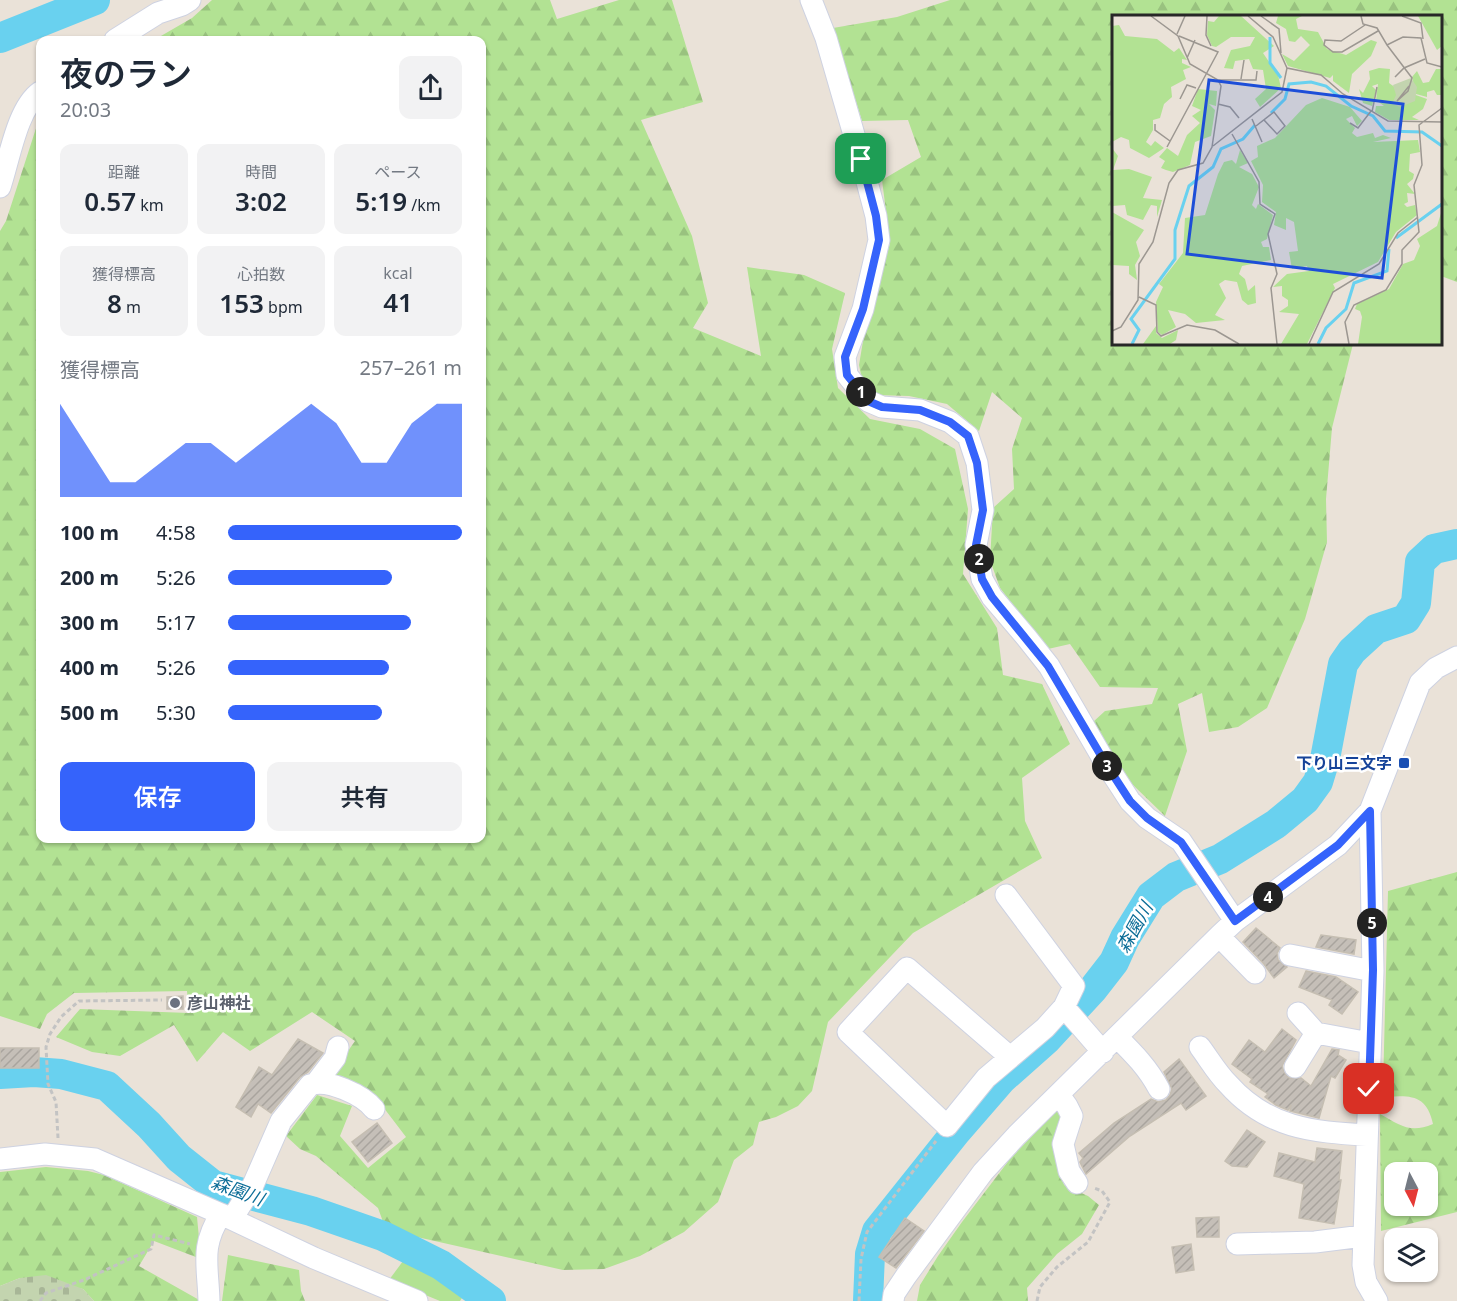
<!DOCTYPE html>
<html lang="ja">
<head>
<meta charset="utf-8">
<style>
	body { margin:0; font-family:"Noto Sans","Noto Sans JP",sans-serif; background:#f2f2f3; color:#1f2937; height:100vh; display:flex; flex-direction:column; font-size:22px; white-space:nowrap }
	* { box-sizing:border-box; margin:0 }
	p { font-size:20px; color:#747a83 }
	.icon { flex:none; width:33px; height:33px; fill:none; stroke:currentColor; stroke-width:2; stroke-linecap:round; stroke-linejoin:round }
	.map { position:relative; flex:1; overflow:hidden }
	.panel { position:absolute; left:36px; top:36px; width:450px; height:807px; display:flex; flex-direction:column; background:#fff; border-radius:12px; box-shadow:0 2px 4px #0004 }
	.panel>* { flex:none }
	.needle { width:39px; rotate:173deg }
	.buttons { position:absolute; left:1384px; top:1162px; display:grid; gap:12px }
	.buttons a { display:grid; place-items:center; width:54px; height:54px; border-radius:12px; background:#fff; box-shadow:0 2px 4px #0004; font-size:30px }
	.pin { position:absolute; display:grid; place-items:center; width:51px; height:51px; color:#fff; margin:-26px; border-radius:12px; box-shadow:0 3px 9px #0006 }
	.km { position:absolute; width:30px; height:30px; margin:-15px; border-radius:50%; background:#222; color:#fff; font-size:16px; line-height:30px; text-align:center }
	.round { display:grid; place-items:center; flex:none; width:63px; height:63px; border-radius:12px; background:#f2f2f3 }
	.head { display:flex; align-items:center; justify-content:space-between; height:102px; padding:0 24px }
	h1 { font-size:33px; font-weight:600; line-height:45px }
	.stats { display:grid; grid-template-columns:repeat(3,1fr); gap:9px; height:102px; padding:6px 24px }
	.stats div { display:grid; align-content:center; border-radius:12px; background:#f2f2f3; text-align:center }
	.stats b { font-size:26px; font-weight:600 }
	.stats small { font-size:16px; font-weight:400 }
	.stats p { font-size:16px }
	.chart { height:168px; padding:12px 24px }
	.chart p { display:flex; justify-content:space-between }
	.chart svg { width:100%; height:108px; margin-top:6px; fill:#3563fb; opacity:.7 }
	.button { display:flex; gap:12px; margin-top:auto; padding:12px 24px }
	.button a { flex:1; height:69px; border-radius:12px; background:#3563fb; color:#fff; font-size:24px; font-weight:600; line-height:69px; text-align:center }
	.button a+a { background:#f2f2f3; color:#1f2937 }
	ul { padding:0 24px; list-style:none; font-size:20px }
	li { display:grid; grid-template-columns:96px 72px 1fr; align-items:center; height:45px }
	li i { height:15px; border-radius:8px; background:#3563fb }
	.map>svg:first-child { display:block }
	.grass { fill:#b2e293 }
	.forest { fill:url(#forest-firs); fill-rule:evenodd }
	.cemetery { fill:url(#cemetery-stones) }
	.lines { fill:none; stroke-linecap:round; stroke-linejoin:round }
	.river { stroke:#69d1ef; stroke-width:30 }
	.building { fill:url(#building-hatch); stroke:#c5beb2; stroke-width:1.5 }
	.minor-casing { stroke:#ced2e1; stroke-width:23 }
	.path { stroke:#c3c3c3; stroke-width:3; stroke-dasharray:4.5 3; stroke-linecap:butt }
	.minor { stroke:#fff; stroke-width:21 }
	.route-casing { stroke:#fff; stroke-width:12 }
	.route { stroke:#3563fb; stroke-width:8 }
	.transit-dot { fill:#1a4fb4; stroke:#fff; stroke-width:2 }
	.worship-dot { fill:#6b7280; stroke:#fff; stroke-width:2 }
	.labels { text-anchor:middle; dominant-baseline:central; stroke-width:5; stroke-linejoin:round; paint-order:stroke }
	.transit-label { font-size:16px; font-weight:bold; fill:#164399; stroke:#fff; text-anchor:end }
	.worship-label { font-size:16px; font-weight:bold; fill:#5b616d; stroke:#fff; text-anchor:start }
	.water-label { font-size:18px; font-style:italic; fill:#0c6d97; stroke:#fff }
	.inset-river { fill:none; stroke:#69d1ef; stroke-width:3 }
	.inset-road { fill:none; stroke:#9c9791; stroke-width:1.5 }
	.view { fill:#1d4ed8; fill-opacity:0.15; stroke:#1d4ed8; stroke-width:3 }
	.inset-edge { fill:none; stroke:#272727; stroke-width:3 }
</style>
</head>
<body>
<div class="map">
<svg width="1457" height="1301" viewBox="0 0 1457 1301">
	<defs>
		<pattern id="forest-firs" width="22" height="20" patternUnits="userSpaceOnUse" patternTransform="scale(1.5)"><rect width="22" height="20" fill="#b2e293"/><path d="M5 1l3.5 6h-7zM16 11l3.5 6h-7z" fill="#99c27f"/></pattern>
		<pattern id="cemetery-stones" width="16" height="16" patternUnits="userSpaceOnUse" patternTransform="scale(1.5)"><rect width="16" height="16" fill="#c3d4af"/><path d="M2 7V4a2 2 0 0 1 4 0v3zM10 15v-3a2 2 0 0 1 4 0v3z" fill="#a8b697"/></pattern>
		<pattern id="building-hatch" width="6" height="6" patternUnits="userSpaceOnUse" patternTransform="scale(1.5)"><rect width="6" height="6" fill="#c5bfb8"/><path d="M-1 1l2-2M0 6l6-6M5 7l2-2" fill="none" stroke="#a9a49e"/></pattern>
	</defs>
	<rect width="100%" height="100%" fill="#eae2d8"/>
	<!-- grass -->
	<path class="grass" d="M406 1257 467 1290 460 1301H440L389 1280Z"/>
	<!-- forest -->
	<path class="forest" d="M212 0H550L557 19 619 0H672L703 102 641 120 692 236 708 303 693 328 761 356 747 267 804 275 845 293 832 349 838 388 870 419 920 429 955 449 968 509 963 574 997 628 1003 675 1042 684 1070 744 1022 778 1025 821 1042 858 913 933 828 1022 812 1091 798 1106 776 1117 759 1122 753 1145 734 1160 718 1202 684 1232 640 1256 604 1269 563 1270 386 1230 378 1208 316 1156 300 1149 286 1136 317 1095 352 1106 340 1136 368 1168 406 1137 374 1095 329 1078 355 1041 312 1012 250 1051 223 1032 197 1062 174 1025 120 1056 92 1052 56 1037 80 1009 189 1013 187 991 74 993 47 1014 40 1029 0 1016V231L6 221 40 116V838H482V40H154L192 18Z
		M950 0H1457V282L1441 276 1440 16H1114V344H1353L1332 428 1326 499 1327 542 1305 619 1267 708 1238 727 1209 732 1202 693 1178 704 1187 751 1165 816 1132 784 1093 722 1105 711 1152 704 1158 688 1100 687 1070 644 1048 649 1000 588 990 560 993 508 1014 489 1012 449 1022 418 992 392 979 431 947 404 909 396 876 395 862 379 859 365 863 341 890 243 882 180 921 157 908 120 862 121 833 28 897 17Z
		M1457 872V1212L1381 1231 1380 1114C1400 1125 1410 1134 1433 1124 1427 1096 1412 1095 1387 1097L1383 1088 1388 891ZM1395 1173H1428V1206H1395Z
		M1059 1108 1064 1122 1056 1146 1064 1185 1088 1196 1099 1205 1082 1234 1057 1254 1027 1288 1028 1301H917L920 1285 938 1256 962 1222 1010 1159Z
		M46 1167 88 1171 104 1175 197 1217 201 1259 154 1241 139 1266 201 1301H94L83 1289 20 1278 0 1286V1172Z
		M228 1255 299 1270 301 1291 305 1301H222Z"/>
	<!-- cemetery -->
	<path class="cemetery" d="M46 1275 83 1289 94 1301H0V1286L20 1278Z"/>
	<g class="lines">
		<!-- river -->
		<path class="river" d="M0 38 95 0
			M0 1074 34 1072 61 1074 107 1086 149 1125 179 1158 213 1185 311 1211 383 1236 441 1265 491 1301
			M868 1301 870 1254 877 1231 956 1132 1002 1079 1046 1040 1093 989 1114 962 1125 938 1151 896 1176 877 1220 859 1276 824 1305 800 1318 782 1325 759 1343 664 1352 651 1376 629 1406 619 1416 603 1420 562 1434 549 1457 544"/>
	</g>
	<!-- building -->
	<path class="building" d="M1256 928 1280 948 1277 953 1278 960 1287 967 1274 978 1264 964 1243 942Z
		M1321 935 1356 940 1354 954 1316 947Z
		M1306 971 1336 977 1358 992 1342 1014 1329 1005 1332 1000 1299 987Z
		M183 996V1009H167V997Z
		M1282 1029 1296 1040 1282 1066 1284 1072 1289 1078H1301L1311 1086 1332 1049 1339 1050 1338 1055 1346 1060 1335 1078 1331 1076 1319 1118 1290 1111 1291 1105 1288 1110 1276 1105 1265 1097 1268 1094 1250 1082 1252 1079 1232 1064 1249 1040 1265 1052Z
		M298 1039 323 1053 308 1072 300 1077 271 1113 258 1104 251 1117 236 1107 259 1067 272 1075Z
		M0 1048H39V1068H0Z
		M1179 1059 1206 1096 1186 1110 1181 1103 1130 1136 1086 1174 1080 1162 1083 1158 1079 1153 1114 1123 1151 1099 1158 1102 1166 1100 1170 1095 1172 1089 1164 1072Z
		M377 1123 392 1143 368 1162 352 1142Z
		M1247 1130 1265 1142 1247 1167 1232 1166 1225 1161Z
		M1317 1148 1342 1151 1339 1180H1341L1334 1224 1299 1218 1304 1184 1274 1176 1279 1153 1315 1162Z
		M1219 1217V1237H1197L1196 1218Z
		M905 1218 924 1231 896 1268 879 1257Z
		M1191 1244 1194 1270 1176 1273 1172 1247Z"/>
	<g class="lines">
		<defs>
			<path id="minor" d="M811 0 826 38 861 159 876 216 879 240 863 309 845 357 847 375 868 401 882 407 920 410 950 422 968 436 977 463 983 510 976 545 982 579 992 597 1026 637 1049 666 1106 764 1130 801 1147 818 1181 841 1235 921
				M115 40 158 13 182 5 190 0
				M0 187C9 161 17 108 40 92
				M1370 811 1373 971 1363 1265 1366 1282 1377 1301
				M1006 895 1074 986 1064 1007 1045 1028 986 1078 947 1126 848 1032 907 968 1010 1057
				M1219 936 1255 973
				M1290 955 1373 971
				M1064 1007 1103 1052
				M1298 1013 1316 1033
				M1117 1037C1134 1054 1148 1068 1159 1089
				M1200 1047C1209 1059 1217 1073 1228 1084 1267 1128 1312 1132 1367 1135
				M1295 1067 1316 1033 1370 1043
				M316 1083 335 1058 338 1047
				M1059 1095 1067 1106 1072 1116 1063 1144 1069 1171 1077 1183
				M0 1159 45 1154 95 1159 221 1214 314 1258 417 1301
				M232 1219 253 1185 281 1121 310 1085C327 1078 363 1095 374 1109
				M1237 1244 1315 1242 1363 1236
				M209 1301C208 1264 200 1247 221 1214
				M893 1301 894 1294 906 1276 983 1172 1017 1135 1219 936 1235 921 1338 845 1370 811 1420 683 1436 668 1457 657"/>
		</defs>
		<!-- minor casing -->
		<use href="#minor" class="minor-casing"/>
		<!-- path -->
		<path class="path" d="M58 1138 56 1102 48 1084 46 1047 50 1034 61 1017 79 1001 162 1000
			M40 1301 46 1293 84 1280 151 1249 154 1235 190 1244
			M859 1301 861 1259 867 1232 936 1141
			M1037 1301 1040 1287 1057 1267 1088 1242 1110 1202 1102 1191 1094 1188"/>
		<!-- minor -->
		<use href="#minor" class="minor"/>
	</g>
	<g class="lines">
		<defs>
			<path id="route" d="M861 159 876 216 879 240 863 309 845 357 847 375 868 401 882 407 920 410 950 422 968 436 977 463 983 510 976 545 982 579 992 597 1048 666 1106 764 1130 801 1147 818 1181 842 1235 921 1338 845 1370 811 1373 970 1369 1089"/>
		</defs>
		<!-- route casing -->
		<use href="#route" class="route-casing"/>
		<!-- route -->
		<use href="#route" class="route"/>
	</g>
	<!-- markers -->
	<rect class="transit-dot" x="1398" y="757" width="12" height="12" rx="3"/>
	<circle class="worship-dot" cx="175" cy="1003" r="6"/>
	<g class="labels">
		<!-- transit labels -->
		<g class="transit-label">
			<text x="1392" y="763">下り山三文字</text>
		</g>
		<!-- worship labels -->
		<g class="worship-label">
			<text x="187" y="1003">彦山神社</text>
		</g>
		<!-- water labels -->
		<g class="water-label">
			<text transform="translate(1134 927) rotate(-61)">森園川</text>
			<text transform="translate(238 1190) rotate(20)">森園川</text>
		</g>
	</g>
	<!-- overview -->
	<g transform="translate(1112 15)">
		<rect width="330" height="330" fill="#eae2d8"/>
		<path d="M107 1H129L162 31 151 38 166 60 169 73 148 92 143 84 154 74 151 55 141 54 137 44 123 46 121 54 112 53 119 35 138 31 143 22H119L104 32 100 31 95 20 96 6 102 7ZM166 1H190L184 4 186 14 206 17 215 34 234 40 259 25 265 27 259 41 240 59 237 78 221 66V60L218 63 176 51 170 39 182 46 198 30 189 21 183 27 177 26 174 14 164 8ZM306 1H330V31L325 35ZM7 10 13 21 45 24 62 37 67 33 75 45 70 44V48L79 52 71 55 74 64 59 72 60 82 52 89 48 103 41 105V115L34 127 39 131 43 126 52 133 37 143 18 133 17 125 9 122 0 127V11ZM267 53 278 54 277 68 284 73 315 84 311 94 300 102 307 105H277L263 97 264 91H272L264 85 266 69 260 71 264 75 260 91 251 88 247 74 251 78 258 64 257 56ZM324 54H330V80H325L322 75 315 77V82L304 79 300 62 305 56 311 68 317 67ZM86 74 105 76 104 91 97 89 103 95 99 121 83 127 78 150 61 157 54 155 49 153 53 146 47 142 55 133 66 141 75 120 88 108 80 101 89 95 80 91ZM210 83 238 92 250 106 245 111 240 101 234 104 243 113 240 118 245 122 261 118 263 123 271 120 279 123 261 127 306 125 308 137 298 139 297 156 302 159 301 164 295 169 303 179 295 178 296 187 292 189 295 192 303 190 305 200 284 217 266 247 221 269 223 273 195 329H169L187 299 167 297 176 291V285L170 281V271L161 272 175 259 197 256 195 251 180 254 177 237 186 236 182 207 174 203V215L162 210 164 197 150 187 151 170 139 146 146 142 145 131 163 123 194 90ZM0 133 6 141 1 155 17 154 40 162 31 183 50 185 45 202V191L39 190 31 205 15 200 13 190 0 191ZM128 135 136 148 127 152 140 159 147 172 140 190 144 194 146 189 161 200 155 224 149 227 151 232H157L159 245 130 251 127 259 133 264 136 276 143 270 144 288 136 290 130 285 125 267 113 265 107 269 114 283 103 300 113 305 84 308 73 299 56 295 64 312 50 320 46 317 44 287 51 272 47 269 71 238 73 203 93 200 106 159 112 147 120 145 124 149ZM330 195V329H246L250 302 248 296 243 294 245 289 277 274 291 249 302 245 308 231 305 224 325 211ZM0 197 32 215 24 227 28 241 23 250 25 265 17 259V251L0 250ZM44 311V318L50 323 66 315 64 325 58 329H31Z" fill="#b2e293"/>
		<path d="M299 63 305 72 303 86 288 92 280 89 284 80 281 70Z" fill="#c3d4af"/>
		<path class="inset-river" d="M158 22V48L169 63M159 98 173 84 177 69 199 67 214 71 239 91 261 101 273 116 310 117 330 131M284 223 330 189M20 329 27 315 19 304 63 244V215L77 171 101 152 109 134 131 124 143 110M206 329 214 313 234 294 242 268 275 256 277 234"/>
		<path class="inset-road" d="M95 1 94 20 99 31M136 1 161 22 175 53 209 60 231 79 276 106 330 107M149 1 167 14 169 38M249 1 251 9 265 13 275 30 291 22 309 23 315 48 330 52M290 1 309 8 311 24M253 10 229 26 213 25 212 30 221 37H230L266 16M65 19 73 1M275 30 300 63 296 76 285 86 297 71M75 43 83 25M283 62 292 53 313 44M129 64 132 45M106 65H144L145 56M68 84 75 70 84 73M106 89 118 92 127 103M260 97 265 72M140 104 150 127M238 108 246 113 259 96M43 109V115L58 126M144 111 162 97 173 111 165 119 152 105M120 119 147 167 148 189 163 199 156 219 165 259 159 273 165 329M101 131 170 77 175 53M55 132 106 37 67 21M27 282 44 290 45 317 49 321 75 310 103 315 127 329M0 316 9 312 26 285 27 249 41 227 57 168 66 155 91 148 100 132 109 71 106 65 78 49 66 21 39 1M197 329 221 277 267 249 286 218 306 202M237 329 233 307 242 290 274 275 290 249V235L307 217 302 170 310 150 307 110 330 93"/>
		<path class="view" d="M97 65 291 89 270 263 75 239Z"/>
		<rect width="330" height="330" class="inset-edge"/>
	</g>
</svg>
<div class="buttons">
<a><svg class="needle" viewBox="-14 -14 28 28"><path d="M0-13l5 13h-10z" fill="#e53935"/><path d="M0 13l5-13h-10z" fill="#747a83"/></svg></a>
<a><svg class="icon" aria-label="layers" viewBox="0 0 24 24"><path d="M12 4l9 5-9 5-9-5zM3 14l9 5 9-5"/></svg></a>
</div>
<div class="pin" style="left:861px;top:159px;background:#1e9e55"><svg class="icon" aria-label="arrive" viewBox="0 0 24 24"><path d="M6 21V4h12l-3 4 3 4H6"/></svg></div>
<div class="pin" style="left:1369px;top:1089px;background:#d93025"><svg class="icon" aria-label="check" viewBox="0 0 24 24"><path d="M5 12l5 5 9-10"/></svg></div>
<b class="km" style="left:861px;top:392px">1</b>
<b class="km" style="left:979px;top:559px">2</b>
<b class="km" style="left:1107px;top:766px">3</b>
<b class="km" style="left:1268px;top:897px">4</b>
<b class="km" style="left:1372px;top:923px">5</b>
<section class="panel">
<div class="head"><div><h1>夜のラン</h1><p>20:03</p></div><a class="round"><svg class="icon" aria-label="share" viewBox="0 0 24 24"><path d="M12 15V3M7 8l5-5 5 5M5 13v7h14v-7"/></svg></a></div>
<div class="stats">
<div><p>距離</p><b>0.57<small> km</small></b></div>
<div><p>時間</p><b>3:02</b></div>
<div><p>ペース</p><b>5:19<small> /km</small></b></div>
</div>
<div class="stats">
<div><p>獲得標高</p><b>8<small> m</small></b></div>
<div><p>心拍数</p><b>153<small> bpm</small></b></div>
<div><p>kcal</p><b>41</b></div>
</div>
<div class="chart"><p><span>獲得標高</span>257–261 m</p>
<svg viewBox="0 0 160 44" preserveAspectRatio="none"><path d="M0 44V6L10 22L20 38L30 38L40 30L50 22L60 22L70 30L80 22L90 14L100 6L110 14L120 30L130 30L140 14L150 6L160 6V44z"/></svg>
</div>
<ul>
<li><b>100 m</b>4:58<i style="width:100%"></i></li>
<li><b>200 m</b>5:26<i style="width:70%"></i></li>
<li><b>300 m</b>5:17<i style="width:78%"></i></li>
<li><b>400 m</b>5:26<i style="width:69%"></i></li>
<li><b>500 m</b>5:30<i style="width:66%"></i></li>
</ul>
<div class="button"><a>保存</a><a>共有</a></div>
</section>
</div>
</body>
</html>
